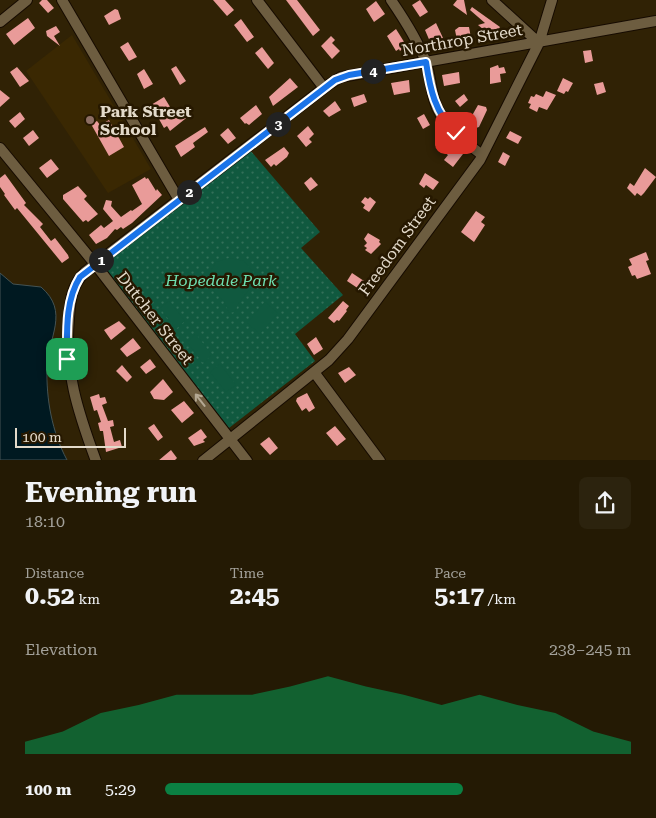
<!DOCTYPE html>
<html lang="en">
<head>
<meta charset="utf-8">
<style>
	body { margin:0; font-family:"Roboto Serif",serif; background:#2c230e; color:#f1f3f6; height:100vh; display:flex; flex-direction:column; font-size:19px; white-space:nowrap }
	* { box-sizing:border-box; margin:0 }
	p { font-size:16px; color:#a3a19a }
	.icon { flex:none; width:28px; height:28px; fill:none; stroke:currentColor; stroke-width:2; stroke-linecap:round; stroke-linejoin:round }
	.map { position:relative; height:460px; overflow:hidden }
	.drawer { display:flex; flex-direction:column; background:#241a04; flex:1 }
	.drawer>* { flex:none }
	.scale { position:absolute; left:15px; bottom:12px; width:111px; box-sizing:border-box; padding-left:5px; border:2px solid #e3daca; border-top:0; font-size:14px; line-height:18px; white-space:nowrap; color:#e3daca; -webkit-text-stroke:4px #261800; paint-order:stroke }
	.pin { position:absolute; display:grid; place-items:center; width:42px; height:42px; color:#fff; margin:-21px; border-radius:10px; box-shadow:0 2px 8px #0006 }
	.km { position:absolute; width:25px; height:25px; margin:-12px; border-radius:50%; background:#222; color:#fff; font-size:14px; line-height:25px; text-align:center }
	.round { display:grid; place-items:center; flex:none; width:52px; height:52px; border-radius:8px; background:#2c230e }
	.overview { display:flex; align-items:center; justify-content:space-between; height:85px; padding:0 25px }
	h1 { font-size:28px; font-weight:700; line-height:38px }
	.stats { display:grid; grid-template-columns:repeat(3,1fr); gap:8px; height:85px; padding:5px 25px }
	.stats div { display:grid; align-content:center }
	.stats b { font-size:25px; font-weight:700 }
	.stats small { font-size:14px; font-weight:400 }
	.stats p { font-size:14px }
	.chart { height:140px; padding:10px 25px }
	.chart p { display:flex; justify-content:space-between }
	.chart svg { width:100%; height:90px; margin-top:5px; fill:#0b8043; opacity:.7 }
	ul { padding:0 25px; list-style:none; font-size:16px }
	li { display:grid; grid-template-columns:80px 60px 1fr; align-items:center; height:38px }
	li i { height:12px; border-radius:6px; background:#0b8043 }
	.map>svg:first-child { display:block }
	.built { fill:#3a2802 }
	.green { fill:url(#green-dots) }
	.pitch { fill:#10593f }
	.water { fill:#001921; stroke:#445354 }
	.building { fill:#e99b99 }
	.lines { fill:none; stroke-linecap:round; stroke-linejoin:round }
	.minor-casing { stroke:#160b00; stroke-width:12 }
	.minor { stroke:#6d5d40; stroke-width:10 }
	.oneway { stroke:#b4a893 }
	.route-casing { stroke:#fff; stroke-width:10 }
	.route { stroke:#1a73e8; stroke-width:6 }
	.education-dot { fill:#8d6e63; stroke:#261800; stroke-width:2 }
	.labels { text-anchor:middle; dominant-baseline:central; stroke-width:5; stroke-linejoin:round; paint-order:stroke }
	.street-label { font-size:16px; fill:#e3daca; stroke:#261800 }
	.poi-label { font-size:16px; font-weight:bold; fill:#e3daca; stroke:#261800; text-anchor:start }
	.park-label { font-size:16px; font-style:italic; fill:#6edfb0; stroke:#261800 }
</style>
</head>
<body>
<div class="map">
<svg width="656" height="461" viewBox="0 0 656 461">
	<defs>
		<pattern id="green-dots" width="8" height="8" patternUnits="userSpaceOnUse" patternTransform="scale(1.25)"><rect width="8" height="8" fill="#10593f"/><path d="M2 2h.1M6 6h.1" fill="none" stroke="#337059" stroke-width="1.8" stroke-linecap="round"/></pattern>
	</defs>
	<rect width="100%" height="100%" fill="#302205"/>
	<!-- built -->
	<path class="built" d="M72 35 151 169 108 193 26 71Z"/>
	<!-- green -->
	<path class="green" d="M250 150 320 232 301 248 343 295 295 334 315 361 229 428 102 266Z"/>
	<!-- pitch -->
	<path class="pitch" d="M229 258 244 261 258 278 238 304 235 312 229 313 224 301 204 282 216 262Z
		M169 301 185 321 176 329 160 308Z
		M265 302 278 313 260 334 247 323Z
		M196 334 212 355 203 363 187 342Z
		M220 364 236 385 226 392 210 372Z"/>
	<!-- water -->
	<path class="water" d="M0 273 13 284 41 287C70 312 48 337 47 367 46 399 52 432 67 460H0Z"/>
	<!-- building -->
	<path class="building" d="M42 0H47L54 8 48 13 39 3Z
		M213 0H225L234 10 227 16Z
		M286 0H297L320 30 313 36Z
		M420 0 428 12 420 17 412 5Z
		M457 0H464L467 15 453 5Z
		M376 1 385 14 374 22 366 9Z
		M472 7 500 27 496 33 492 30 489 34 478 25 485 23 470 10Z
		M115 9 118 10 121 19 109 25 104 16Z
		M28 18 35 28 14 45 6 34Z
		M241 19 254 37 247 42 234 25Z
		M436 23 443 38 431 44 425 30Z
		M56 26 60 32 54 36 60 46 47 36 46 31Z
		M459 27H469L471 38 457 40 455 30Z
		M396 29 406 45 400 51 399 49 396 51 387 36Z
		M331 36 335 40 332 43 340 51 332 59 321 46Z
		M128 42 137 57 129 61 120 47Z
		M262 47 274 63 268 69 255 53Z
		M591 50 593 61 585 63 583 51Z
		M498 65 499 68 504 67 506 73 500 74 501 82 490 84V68Z
		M176 66 186 81 180 85 171 69Z
		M17 67 29 81 20 87 10 72Z
		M144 69 153 84 144 89 137 74Z
		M459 72 460 83 444 86 442 75Z
		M290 78 298 87 273 106 269 97Z
		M563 78 573 83 568 92 566 91 564 94 557 91Z
		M409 80 410 92 394 95 391 83Z
		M603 82 606 92 597 95 594 84Z
		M0 90 10 98 0 107Z
		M546 91 556 95 547 110 539 107 537 112 529 108 531 104 528 103 531 96 534 97 536 94 543 97Z
		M364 94 367 102 354 107 351 98Z
		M464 94 468 100 460 107 455 101Z
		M164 97 175 115 186 108 190 115 170 131 167 126 164 128 151 105Z
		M335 101 341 110 329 117 323 111Z
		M256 105 262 114 249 125 246 123 245 124 240 118Z
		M478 105 486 107 487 110 479 127 476 128 471 125 469 121Z
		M20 112 25 119 15 128 9 121Z
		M424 114 430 125 423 129 417 118Z
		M109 120 124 147 109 156 91 124 97 121 100 125Z
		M308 126 314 134 309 139 312 142 306 147 297 136Z
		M205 127 208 132 193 143 195 147 181 157 175 146Z
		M228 128 236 138 228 144 220 135Z
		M33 130 39 138 29 146 23 138Z
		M510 131 522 137 518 144 506 138Z
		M441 138 463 154 453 167 444 160 448 155 435 145Z
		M284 147 289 153 287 157 276 166 274 164 271 167 265 160Z
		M503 152 510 156 505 166 498 162Z
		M51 159 59 169 47 178 39 168Z
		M645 168 656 177 644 193 641 196 637 193 635 196 627 188 630 183 634 186Z
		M425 173 439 182 433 190 426 185 424 188 419 184Z
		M5 174 26 203 24 205 43 224 40 227 51 241 55 238 68 255 69 258 62 263 17 208 15 210 4 195 5 194 0 187V178Z
		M145 177 146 179 148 178 156 191 157 189 162 195 132 223 123 229 121 227 117 230 115 229 107 238 96 244 89 235 101 225 104 228 113 221 103 209 106 200 112 201 111 206 121 217 131 210 132 211 142 204 132 185Z
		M311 177 318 185 310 191 304 183Z
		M78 186 87 196 84 199 98 214 88 222 86 220 83 222 63 199V195Z
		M365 197 368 199 370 197 376 202 369 212 363 208 365 205 361 202Z
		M476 211 485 217 481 222 485 225 474 242 461 232Z
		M368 233 380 240 379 242 381 244 371 254 365 250 367 248 364 246 367 243 364 239Z
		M646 252 649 260 646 261 651 274 637 279 635 275 632 276 628 267 632 265 629 259Z
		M352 273 364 281 359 289 347 281Z
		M343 301 349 306 346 310 347 311 339 321 337 320 334 323 328 318Z
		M119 321 126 328 111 340 104 330Z
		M316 337 323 349 314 355 307 344Z
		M133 338 141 348 127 357 120 349Z
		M150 359 156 367 146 374 140 367Z
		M122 365 132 377 127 382 116 371Z
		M349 367 356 375 345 383 338 373Z
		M163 379 173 392 164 400 154 399 150 392Z
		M307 393 315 408 309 412 306 408 302 411 296 401 297 398Z
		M99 394 100 398 105 397 107 403 102 405 108 421 113 420 114 426 110 427 114 442 120 440 122 447 106 452 103 431H100L98 423 101 422 97 410 94 411 90 397Z
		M184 401 194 413 182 423 171 410Z
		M154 424 163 437 158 441 148 428Z
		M335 426 346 439 337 446 326 433Z
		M201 429 207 437 203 440 205 442 194 446 188 438Z
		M269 437 278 448 270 455 260 444Z
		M171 450 177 458 174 461H158Z"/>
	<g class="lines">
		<defs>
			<path id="minor" d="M62 0 179 200
				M257 0 324 88
				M391 0C404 19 417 39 425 60 432 78 430 98 441 115 451 132 467 143 482 155
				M492 0 539 43
				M0 22 27 0
				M0 148 95 264 247 461
				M314 372 380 461
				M96 461C78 412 64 370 69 318 70 300 72 285 85 272L328 85 341 77 656 21
				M203 461 329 360 348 339 480 160 539 43 552 0"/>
		</defs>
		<!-- minor casing -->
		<use href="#minor" class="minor-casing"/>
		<!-- minor -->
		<use href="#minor" class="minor"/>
	</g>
	<!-- one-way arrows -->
	<defs><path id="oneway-shaft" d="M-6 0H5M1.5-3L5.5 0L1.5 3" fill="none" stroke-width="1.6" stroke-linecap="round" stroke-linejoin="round" transform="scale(1.25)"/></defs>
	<use class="oneway" href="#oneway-shaft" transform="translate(200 400) rotate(-128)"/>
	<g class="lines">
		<defs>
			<path id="route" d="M67 359C67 332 65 301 80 277L335 80 349 75 426 62C430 89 435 113 456 133"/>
		</defs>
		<!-- route casing -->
		<use href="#route" class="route-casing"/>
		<!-- route -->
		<use href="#route" class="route"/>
	</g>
	<!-- markers -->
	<circle class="education-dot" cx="90" cy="120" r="5"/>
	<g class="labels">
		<!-- street labels -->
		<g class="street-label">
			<text transform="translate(462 40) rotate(-10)">Northrop Street</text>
			<text transform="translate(397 246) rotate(-54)">Freedom Street</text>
			<text transform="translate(155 318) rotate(52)">Dutcher Street</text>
		</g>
		<!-- poi labels -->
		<g class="poi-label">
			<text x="100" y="111">Park Street<tspan x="100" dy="18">School</tspan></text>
		</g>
		<!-- park labels -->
		<g class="park-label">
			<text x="221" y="280">Hopedale Park</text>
		</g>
	</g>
</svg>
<div class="scale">100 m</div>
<div class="pin" style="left:67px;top:359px;background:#1e9e55"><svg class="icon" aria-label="arrive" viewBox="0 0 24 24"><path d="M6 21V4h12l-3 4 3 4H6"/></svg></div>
<div class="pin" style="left:456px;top:133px;background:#d93025"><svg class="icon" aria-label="check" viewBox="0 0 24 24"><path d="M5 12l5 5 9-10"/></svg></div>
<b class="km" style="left:101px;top:260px">1</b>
<b class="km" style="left:189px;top:192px">2</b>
<b class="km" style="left:278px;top:124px">3</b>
<b class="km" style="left:373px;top:71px">4</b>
</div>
<section class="drawer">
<div class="overview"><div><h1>Evening run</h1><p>18:10</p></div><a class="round"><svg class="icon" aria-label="share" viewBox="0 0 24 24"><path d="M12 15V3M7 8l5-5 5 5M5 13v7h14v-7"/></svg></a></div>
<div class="stats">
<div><p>Distance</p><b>0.52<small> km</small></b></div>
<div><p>Time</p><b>2:45</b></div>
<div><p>Pace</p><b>5:17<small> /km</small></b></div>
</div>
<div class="chart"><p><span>Elevation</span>238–245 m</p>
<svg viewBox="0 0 160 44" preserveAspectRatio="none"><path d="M0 44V38L10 33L20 24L30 20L40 15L50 15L60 15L70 11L80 6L90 11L100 15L110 20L120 15L130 20L140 24L150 33L160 38V44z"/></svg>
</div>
<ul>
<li><b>100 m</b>5:29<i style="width:64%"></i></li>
</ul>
</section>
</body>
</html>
